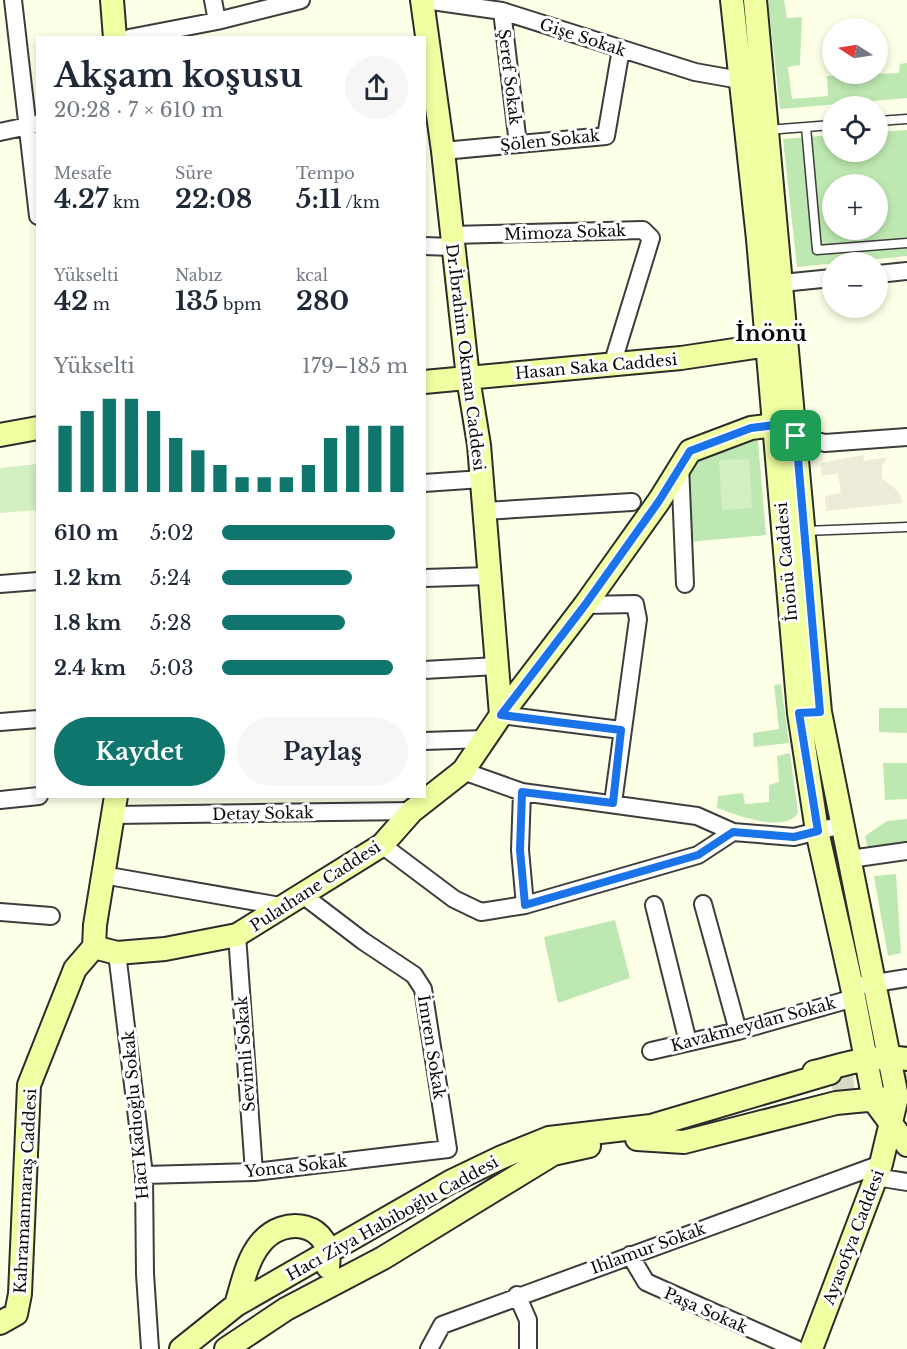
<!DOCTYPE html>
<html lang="tr">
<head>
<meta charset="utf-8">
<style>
	body { margin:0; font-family:"Libre Baskerville",serif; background:#f6f6f7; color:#1f2937; height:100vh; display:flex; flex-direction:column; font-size:22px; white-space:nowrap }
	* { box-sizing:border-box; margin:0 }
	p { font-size:20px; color:#747a83 }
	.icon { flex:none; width:33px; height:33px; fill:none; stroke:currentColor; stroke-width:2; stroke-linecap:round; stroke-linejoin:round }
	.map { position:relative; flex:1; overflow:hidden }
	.details { position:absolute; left:36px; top:36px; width:390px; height:762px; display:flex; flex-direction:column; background:#fff; border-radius:0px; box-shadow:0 3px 9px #0003 }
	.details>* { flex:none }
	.needle { width:39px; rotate:282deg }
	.controls { position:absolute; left:822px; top:18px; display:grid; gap:12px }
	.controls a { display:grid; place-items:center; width:66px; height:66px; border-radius:50%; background:#fff; box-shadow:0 3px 9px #0003; font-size:30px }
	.pin { position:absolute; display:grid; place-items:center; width:51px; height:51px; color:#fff; margin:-26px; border-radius:12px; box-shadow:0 3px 9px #0006 }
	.round { display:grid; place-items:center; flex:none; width:63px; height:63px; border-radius:32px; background:#f6f6f7 }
	.headline { display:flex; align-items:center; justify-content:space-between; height:102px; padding:0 18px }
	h1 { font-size:33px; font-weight:800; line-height:45px }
	.metrics { display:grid; grid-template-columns:repeat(3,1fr); gap:9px; height:102px; padding:6px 18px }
	.metrics div { display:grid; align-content:center }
	.metrics b { font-size:26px; font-weight:800 }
	.metrics small { font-size:16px; font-weight:400 }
	.metrics p { font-size:16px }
	.chart { height:168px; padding:12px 18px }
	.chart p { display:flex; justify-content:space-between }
	.chart svg { width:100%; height:108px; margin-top:6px; stroke:#0f766e; stroke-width:6 }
	.cta { display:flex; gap:12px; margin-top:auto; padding:12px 18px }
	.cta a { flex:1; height:69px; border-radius:36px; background:#0f766e; color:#fff; font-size:24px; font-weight:800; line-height:69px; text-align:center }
	.cta a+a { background:#f6f6f7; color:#1f2937 }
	ul { padding:0 18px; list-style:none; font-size:20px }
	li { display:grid; grid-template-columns:96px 72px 1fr; align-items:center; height:45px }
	li i { height:15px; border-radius:8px; background:#0f766e }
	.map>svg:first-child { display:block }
	.green { fill:#bee8b1; fill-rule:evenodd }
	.pitch { fill:#d3f0c3 }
	.plaza { fill:#ececd8 }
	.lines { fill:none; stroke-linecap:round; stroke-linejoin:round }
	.secondary-tunnel { stroke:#d9dac5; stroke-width:22; stroke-dasharray:22 11; stroke-linecap:butt }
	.lane-casing { stroke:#3d3d3d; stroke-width:11 }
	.street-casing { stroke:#3d3d3d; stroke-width:20 }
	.secondary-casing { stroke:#2c2c2c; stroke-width:26 }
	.lane { stroke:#fff; stroke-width:8 }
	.street { stroke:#fff; stroke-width:16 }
	.secondary { stroke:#efffa1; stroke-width:22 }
	.route-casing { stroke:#fff; stroke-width:12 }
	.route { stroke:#1a73e8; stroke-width:8 }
	.labels { text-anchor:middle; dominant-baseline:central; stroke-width:6; stroke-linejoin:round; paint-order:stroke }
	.street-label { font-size:16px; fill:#0a0a0a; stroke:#fff }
	.district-label { font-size:22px; font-weight:bold; fill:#0a0a0a; stroke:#fff }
</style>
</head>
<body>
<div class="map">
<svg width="907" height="1349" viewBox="0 0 907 1349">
	<rect width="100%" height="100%" fill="#fdffe6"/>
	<!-- green -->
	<path class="green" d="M768 0H784L787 18 802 17 800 65 788 67 792 99 828 96 827 76 899 73 900 64 907 63V98L780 109Z
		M907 130V256L797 267 783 139 832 135V152H878V132ZM832 184H878V230H832Z
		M743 437 758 441 766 535 688 542 686 479 693 462Z
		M781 684 789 743 754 747 753 733 779 729 774 685Z
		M879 708H907V733L879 732Z
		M790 753 798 813C784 834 737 815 717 808L718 796 743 793 745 804 769 802V785L779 782 777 756Z
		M883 763H907V799L885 800Z
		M907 819V841L868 849 865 836 887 821Z
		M896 874 901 953 888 956 874 876Z
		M615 920 630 978 558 1003 544 937Z"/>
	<!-- pitch -->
	<path class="pitch" d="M749 459 752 508 722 510 719 460Z
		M37 464V510L0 513V468Z"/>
	<!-- plaza -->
	<path class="plaza" d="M863 455 864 461 888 457 882 466V478L900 493 902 503 826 511 825 496 841 493 838 473 822 476 820 463Z"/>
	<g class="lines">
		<!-- secondary-tunnel -->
		<path class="secondary-tunnel" d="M832 1085 881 1080 907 1084"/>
		<defs>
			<path id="lane" d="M878 121 907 119
				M806 127 817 250 907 243
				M767 130 832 125
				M805 531 907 527"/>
			<path id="street" d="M13 0 38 216
				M213 0 217 21
				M425 0 502 11 695 72 740 80
				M502 11 518 144
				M129 38 217 21 301 0
				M0 132 37 124
				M443 151 606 136 621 49
				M451 235 643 230 651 238 612 365
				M424 246 452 247
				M878 274 907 271
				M782 283 832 278
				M796 436 825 443 907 437
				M680 465 685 584
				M424 483 482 479
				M484 511 632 502
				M424 578 489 576
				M0 584 38 581
				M585 605 635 604 638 619 613 803
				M424 670 497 666
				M501 715 621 730
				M0 722 38 719
				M424 741 485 739
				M463 771 522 792 697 816 733 832 794 837 842 825
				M522 792 520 850 525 905
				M0 800 39 796
				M114 815 412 811
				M382 845 454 899 481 912 525 905 698 855 733 832
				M850 859 907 851
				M103 875 286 907
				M703 904 738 1031
				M654 905 688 1042
				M0 912 51 916
				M237 935 254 1172
				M117 953 144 1175 145 1274 150 1349
				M863 985 907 978
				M651 1051 738 1031 854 998
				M144 1175 254 1172 448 1149 423 989 414 975 363 941 304 896
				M876 1177 907 1182
				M630 1255 646 1282 796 1349
				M517 1295 528 1320V1349
				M429 1349 442 1325 881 1164"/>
			<path id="secondary" d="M112 0 115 38
				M422 0 443 151 468 378 479 445 501 715
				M732 0 758 239 799 713 817 831 852 987 874 1101 907 1145
				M755 0 820 712 897 1097 881 1164 811 1349
				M424 382 681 358 781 343
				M0 435 38 428
				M94 947 117 953 165 949 237 935 382 845 412 811 463 771 501 715 585 605 659 501 690 451 751 428 775 425 787 431
				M814 1072C846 1064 875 1054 907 1059
				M637 1139 684 1142 836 1103 888 1098
				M236 1305C242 1285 247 1260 260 1244 284 1213 334 1223 328 1267
				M0 1323 16 1314 20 1294 29 1085 75 969 94 947 95 925 116 796
				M181 1349 236 1305 450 1182 502 1157 549 1138 651 1126 830 1073
				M226 1349 286 1309 383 1258 553 1154 589 1146"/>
		</defs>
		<!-- lane casing -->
		<use href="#lane" class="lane-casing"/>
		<!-- street casing -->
		<use href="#street" class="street-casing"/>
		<!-- secondary casing -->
		<use href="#secondary" class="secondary-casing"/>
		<!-- lane -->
		<use href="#lane" class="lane"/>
		<!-- street -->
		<use href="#street" class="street"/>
		<!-- secondary -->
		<use href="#secondary" class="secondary"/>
	</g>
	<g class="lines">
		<defs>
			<path id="route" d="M775 425 796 436 820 712 799 713 818 831 794 837 733 832 698 855 525 905 520 850 522 792 613 803 621 730 501 715 585 605 659 501 690 451 751 428Z"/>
		</defs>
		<!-- route casing -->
		<use href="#route" class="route-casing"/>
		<!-- route -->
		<use href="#route" class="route"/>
	</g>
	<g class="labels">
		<!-- street labels -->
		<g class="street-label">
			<text transform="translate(583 37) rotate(18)">Gişe Sokak</text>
			<text transform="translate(510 77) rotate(83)">Şeref Sokak</text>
			<text transform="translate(550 140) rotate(-6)">Şölen Sokak</text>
			<text transform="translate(565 232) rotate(-2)">Mimoza Sokak</text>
			<text transform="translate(466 357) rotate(83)">Dr.İbrahim Okman Caddesi</text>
			<text transform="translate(596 366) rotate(-5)">Hasan Saka Caddesi</text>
			<text transform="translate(786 562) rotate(-95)">İnönü Caddesi</text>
			<text transform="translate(263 813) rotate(-1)">Detay Sokak</text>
			<text transform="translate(315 886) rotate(-33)">Pulathane Caddesi</text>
			<text transform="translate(753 1024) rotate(-15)">Kavakmeydan Sokak</text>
			<text transform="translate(432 1047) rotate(81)">İmren Sokak</text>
			<text transform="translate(245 1054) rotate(-94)">Sevimli Sokak</text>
			<text transform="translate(135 1115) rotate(-95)">Hacı Kadıoğlu Sokak</text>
			<text transform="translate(296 1166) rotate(-6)">Yonca Sokak</text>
			<text transform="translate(25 1191) rotate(-87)">Kahramanmaraş Caddesi</text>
			<text transform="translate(392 1218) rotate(-29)">Hacı Ziya Habiboğlu Caddesi</text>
			<text transform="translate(853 1237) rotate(-69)">Ayasofya Caddesi</text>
			<text transform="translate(648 1248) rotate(-20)">Ihlamur Sokak</text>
			<text transform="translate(706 1310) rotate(24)">Paşa Sokak</text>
		</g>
		<!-- district labels -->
		<g class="district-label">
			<text x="771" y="333">İnönü</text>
		</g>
	</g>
</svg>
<div class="controls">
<a><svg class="needle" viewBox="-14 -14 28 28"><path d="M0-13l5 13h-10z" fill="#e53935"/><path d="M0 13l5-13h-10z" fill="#747a83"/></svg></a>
<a><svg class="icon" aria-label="locate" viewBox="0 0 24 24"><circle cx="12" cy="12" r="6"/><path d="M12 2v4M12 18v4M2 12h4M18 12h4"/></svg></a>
<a>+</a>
<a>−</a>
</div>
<div class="pin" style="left:796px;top:436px;background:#1e9e55"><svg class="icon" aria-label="arrive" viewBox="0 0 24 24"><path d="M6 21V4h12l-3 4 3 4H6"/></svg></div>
<section class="details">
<div class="headline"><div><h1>Akşam koşusu</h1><p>20:28 · 7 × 610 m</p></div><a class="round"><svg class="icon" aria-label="share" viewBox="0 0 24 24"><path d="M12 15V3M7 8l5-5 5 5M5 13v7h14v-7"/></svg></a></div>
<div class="metrics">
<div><p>Mesafe</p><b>4.27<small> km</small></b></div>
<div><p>Süre</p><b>22:08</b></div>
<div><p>Tempo</p><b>5:11<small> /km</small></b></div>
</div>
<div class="metrics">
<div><p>Yükselti</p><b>42<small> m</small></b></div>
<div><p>Nabız</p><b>135<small> bpm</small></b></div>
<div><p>kcal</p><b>280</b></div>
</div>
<div class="chart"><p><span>Yükselti</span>179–185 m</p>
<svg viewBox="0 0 160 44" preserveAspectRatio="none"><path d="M5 44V17M15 44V11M25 44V6M35 44V6M45 44V11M55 44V22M65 44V27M75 44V33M85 44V38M95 44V38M105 44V38M115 44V33M125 44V22M135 44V17M145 44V17M155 44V17"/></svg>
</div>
<ul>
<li><b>610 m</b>5:02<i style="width:93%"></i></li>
<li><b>1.2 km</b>5:24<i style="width:70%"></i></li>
<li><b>1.8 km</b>5:28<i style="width:66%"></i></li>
<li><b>2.4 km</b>5:03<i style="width:92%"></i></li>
</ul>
<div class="cta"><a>Kaydet</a><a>Paylaş</a></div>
</section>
</div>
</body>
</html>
